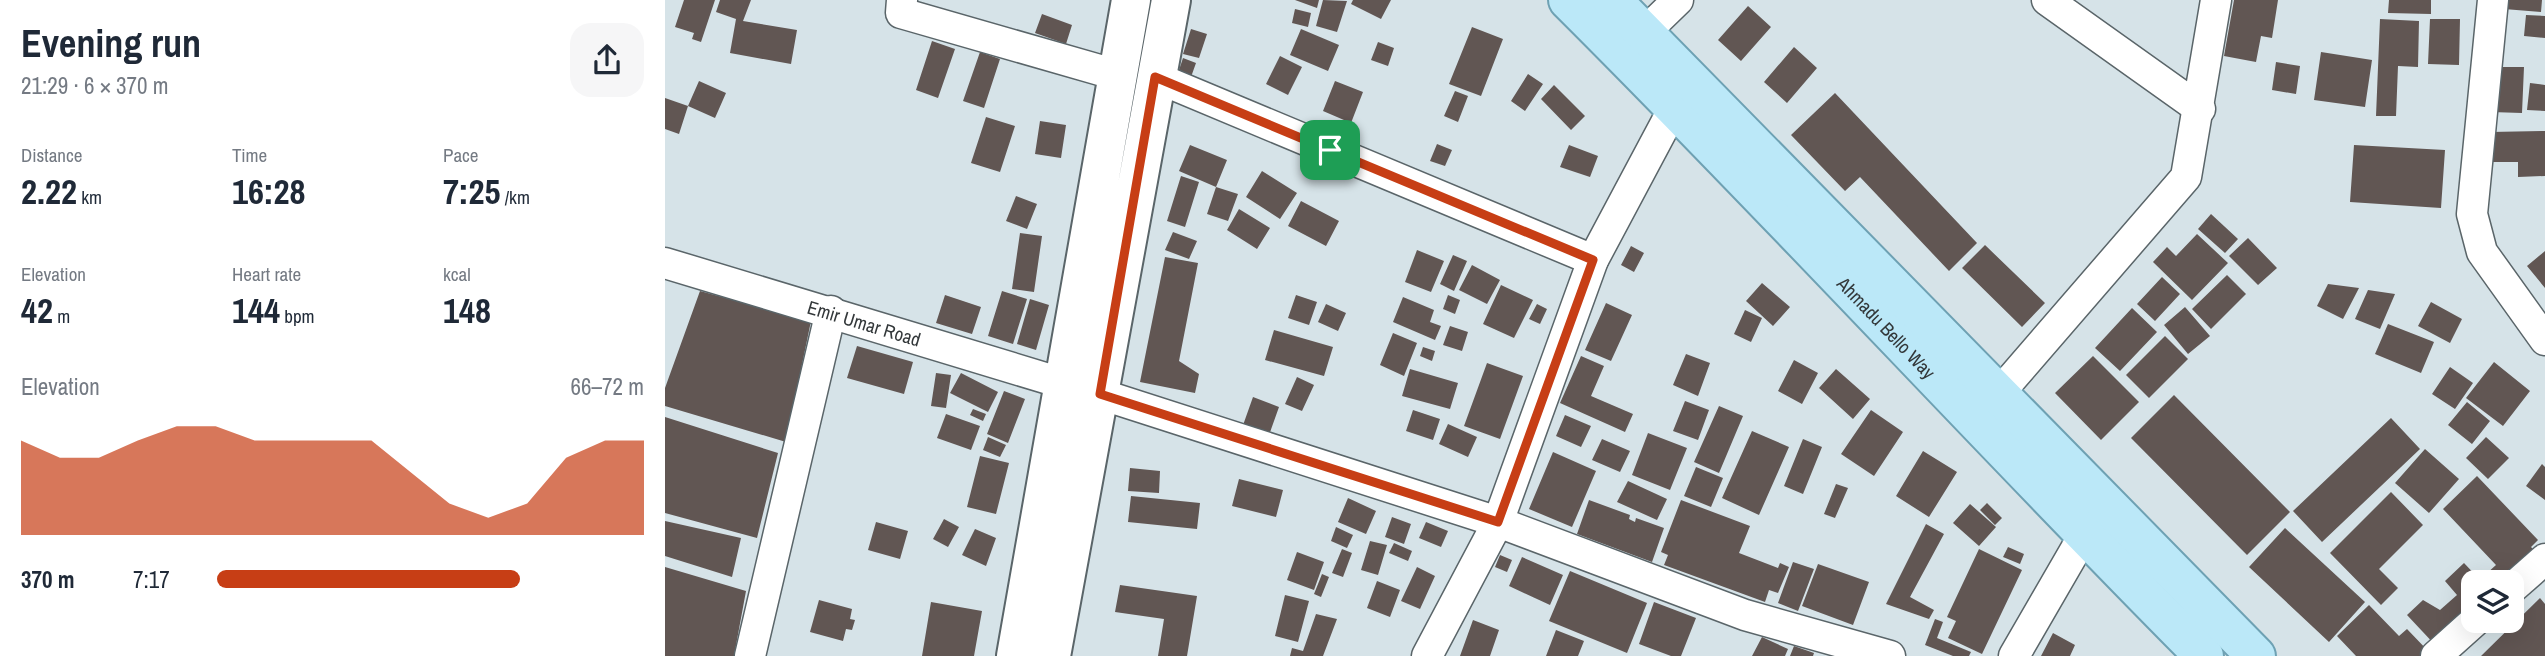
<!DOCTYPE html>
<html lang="en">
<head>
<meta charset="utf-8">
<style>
	body { margin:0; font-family:"Archivo Narrow",sans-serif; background:#f6f6f7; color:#1f2937; height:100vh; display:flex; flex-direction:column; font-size:26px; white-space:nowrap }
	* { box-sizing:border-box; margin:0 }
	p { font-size:23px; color:#747a83 }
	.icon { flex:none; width:38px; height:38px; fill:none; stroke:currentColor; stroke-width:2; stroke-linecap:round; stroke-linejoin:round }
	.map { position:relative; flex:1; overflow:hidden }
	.drawer { display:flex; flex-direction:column; background:#fff; width:665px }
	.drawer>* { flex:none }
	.fabs { position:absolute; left:1796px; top:570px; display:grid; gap:14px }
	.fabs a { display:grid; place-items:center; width:63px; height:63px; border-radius:14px; background:#fff; box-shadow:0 7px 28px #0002; font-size:35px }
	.pin { position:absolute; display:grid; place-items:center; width:60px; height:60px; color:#fff; margin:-30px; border-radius:14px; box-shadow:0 4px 10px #0006 }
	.round { display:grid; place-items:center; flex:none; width:74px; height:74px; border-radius:21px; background:#f6f6f7 }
	.summary { display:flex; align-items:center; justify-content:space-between; height:119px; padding:0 21px }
	h1 { font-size:38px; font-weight:700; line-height:52px }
	.metrics { display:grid; grid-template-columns:repeat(3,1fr); gap:10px; height:119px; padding:7px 21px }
	.metrics div { display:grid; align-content:center }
	.metrics b { font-size:35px; font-weight:700 }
	.metrics small { font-size:19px; font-weight:400 }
	.metrics p { font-size:19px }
	.chart { height:196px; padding:14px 21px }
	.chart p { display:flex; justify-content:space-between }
	.chart svg { width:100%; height:126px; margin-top:7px; fill:#c73e15; opacity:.7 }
	ul { padding:0 21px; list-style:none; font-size:23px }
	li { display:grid; grid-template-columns:112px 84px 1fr; align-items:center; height:52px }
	li i { height:18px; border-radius:9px; background:#c73e15 }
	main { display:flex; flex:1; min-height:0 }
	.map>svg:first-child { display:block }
	.building { fill:#615653 }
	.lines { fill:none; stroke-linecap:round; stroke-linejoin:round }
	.street-casing { stroke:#5a6569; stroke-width:33 }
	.secondary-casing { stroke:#5a6569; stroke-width:42 }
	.primary-casing { stroke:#6ea1b3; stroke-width:42 }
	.street { stroke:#fff; stroke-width:30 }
	.secondary { stroke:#fff; stroke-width:38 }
	.primary { stroke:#bbe8f8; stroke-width:38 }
	.route-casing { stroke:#fff; stroke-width:14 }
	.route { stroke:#c73e15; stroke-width:9 }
	.labels { text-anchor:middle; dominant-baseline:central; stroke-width:7; stroke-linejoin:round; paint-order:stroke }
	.street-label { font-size:19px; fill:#33383a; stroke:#d6e3e8 }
</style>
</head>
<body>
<main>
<section class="drawer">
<div class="summary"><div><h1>Evening run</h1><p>21:29 · 6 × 370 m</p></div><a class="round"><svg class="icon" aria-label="share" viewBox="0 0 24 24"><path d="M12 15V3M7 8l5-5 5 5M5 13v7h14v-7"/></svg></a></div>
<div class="metrics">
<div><p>Distance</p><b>2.22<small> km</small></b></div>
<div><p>Time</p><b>16:28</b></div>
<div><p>Pace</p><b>7:25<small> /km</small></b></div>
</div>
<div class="metrics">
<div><p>Elevation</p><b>42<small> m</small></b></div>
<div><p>Heart rate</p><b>144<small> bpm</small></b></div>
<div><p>kcal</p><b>148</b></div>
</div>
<div class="chart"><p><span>Elevation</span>66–72 m</p>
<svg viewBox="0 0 160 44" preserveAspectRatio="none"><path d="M0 44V11L10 17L20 17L30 11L40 6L50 6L60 11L70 11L80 11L90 11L100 22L110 33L120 38L130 33L140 17L150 11L160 11V44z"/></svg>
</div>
<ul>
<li><b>370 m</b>7:17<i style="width:71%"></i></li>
</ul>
</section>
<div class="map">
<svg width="1880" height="656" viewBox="0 0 1880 656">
	<rect width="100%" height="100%" fill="#d6e3e8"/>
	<!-- building -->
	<path class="building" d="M19 0H50L36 42 27 39 29 33 10 27Z
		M55 0H86L78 21 132 30 126 64 65 53 71 19 51 12Z
		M630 0H654L652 8Z
		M658 0 682 1 672 32 651 26Z
		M688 0H726L716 19 686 4Z
		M1569 0H1613L1607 38 1596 36 1591 62 1559 56Z
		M1724 0H1766V14L1723 13Z
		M1840 0H1877L1876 12 1839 9Z
		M1083 6 1106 27 1076 61 1053 40Z
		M630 9 646 13 643 27 627 23Z
		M377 14 407 25 401 44 370 33Z
		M1861 15 1880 16V38L1859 36Z
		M1715 19 1754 21 1753 67 1733 66 1731 116H1711Z
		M1765 19H1795L1794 65 1763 64Z
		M807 27 838 39 816 96 784 84Z
		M526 29 542 34 534 58 518 54Z
		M636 29 674 45 663 71 625 55Z
		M267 41 290 49 273 98 251 90Z
		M713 42 729 48 723 66 706 60Z
		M1129 47 1152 68 1122 103 1099 82Z
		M315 52 335 59 319 108 298 101Z
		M1656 52 1707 60 1700 107 1649 100Z
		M615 56 637 67 623 95 601 84Z
		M518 58 531 63 526 77 513 73Z
		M1611 62 1635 66 1631 94 1607 90Z
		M1827 67H1859L1857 113 1826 112Z
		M863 74 878 84 860 111 846 101Z
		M34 81 61 93 50 118 23 106 14 134 0 129V98L23 106Z
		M670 81 698 92 686 123 658 111Z
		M1865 83 1880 85V111L1862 110Z
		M889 85 920 116 906 130 876 99Z
		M790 91 803 96 793 122 779 116Z
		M1170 93 1312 243 1284 271 1195 177 1180 191 1126 135Z
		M321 117 350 126 335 172 306 163Z
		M375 121 401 125 396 158 370 154Z
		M1880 131V176L1853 177V162H1826L1825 132Z
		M772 144 787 150 780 166 765 161Z
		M525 145 562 160 551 187 514 171Z
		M904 145 933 156 925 177 895 167Z
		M1689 145 1780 150 1776 208 1685 202Z
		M597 171 632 193 615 219 581 197Z
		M516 176 534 182 520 227 502 221Z
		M551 187 573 194 563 221 542 214Z
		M351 196 372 204 362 229 341 221Z
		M636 201 674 221 661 246 623 226Z
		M574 209 605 228 592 249 562 230Z
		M1546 214 1573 239 1560 253 1533 229Z
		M508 232 532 241 524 259 500 250Z
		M355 233 377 236 369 292 347 289Z
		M1532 234 1563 263 1527 300 1488 262 1502 247 1511 256Z
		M1583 238 1612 268 1593 285 1564 256Z
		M1320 245 1380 303 1357 327 1297 268Z
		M966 246 979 253 969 272 956 265Z
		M752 250 779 261 766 292 740 282Z
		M1880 251V288L1862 266Z
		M788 255 802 261 789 291 775 284Z
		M500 257 533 263 514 361 534 374 530 393 475 382Z
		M807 265 835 280 822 304 794 290Z
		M1562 275 1581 294 1546 329 1527 309Z
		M1497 277 1515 294 1490 321 1472 304Z
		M1097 283 1125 307 1108 326 1081 301Z
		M1663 284 1694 288 1678 319 1652 306Z
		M836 285 868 300 849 338 818 324Z
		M1703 290 1730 294 1715 329 1690 319Z
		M35 291 146 321 121 442 0 406V388Z
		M337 291 362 299 348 344 323 336Z
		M280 295 316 307 307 334 271 323Z
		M631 295 652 302 644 325 623 318Z
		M783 295 795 300 790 314 778 309Z
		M738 297 769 310 765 322 776 326 770 340 728 322Z
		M365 299 384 305 371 350 352 344Z
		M1766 302 1797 319 1785 343 1753 326Z
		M941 303 967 315 946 361 920 350Z
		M661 304 681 313 673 331 653 322Z
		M872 304 882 309 875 324 864 319Z
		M1520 307 1545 336 1523 354 1499 325Z
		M1467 308 1492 332 1455 371 1430 348Z
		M1080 310 1097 318 1086 342 1069 334Z
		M1723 324 1769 342 1756 373 1710 354Z
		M785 326 803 332 797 351 778 345Z
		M609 330 668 347 659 376 600 360Z
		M728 333 752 343 739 376 715 365Z
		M1500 336 1523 359 1484 398 1461 375Z
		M192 346 248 362 239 394 182 378Z
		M758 347 770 351 767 361 755 356Z
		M1021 354 1045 363 1033 396 1008 385Z
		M916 356 939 366 926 396 968 414 960 432 895 403Z
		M1428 356 1474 402 1436 440 1390 393Z
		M1129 360 1153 373 1137 404 1113 391Z
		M1829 362 1865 391 1838 426 1801 398Z
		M822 363 858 376 835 439 799 426Z
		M1785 367 1808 383 1790 409 1767 394Z
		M745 369 793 383 785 409 737 396Z
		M1171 369 1205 399 1188 419 1154 388Z
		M271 373 286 375 281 408 266 406Z
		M296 373 333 392 323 412 285 393Z
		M632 377 649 385 637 411 620 404Z
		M339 391 360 399 343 443 322 434Z
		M1509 395 1625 512 1582 555 1466 438Z
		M588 397 614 407 603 438 577 428Z
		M1020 401 1044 410 1033 440 1008 431Z
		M1802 402 1825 421 1807 444 1783 425Z
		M1054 406 1078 416 1054 473 1029 462Z
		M308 409 321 414 318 421 305 415Z
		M748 410 775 419 768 440 741 431Z
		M1206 410 1238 432 1209 476 1176 454Z
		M281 414 315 426 306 450 272 438Z
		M900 415 926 426 916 447 891 436Z
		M0 417 113 453 92 538 0 513Z
		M1726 418 1755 449 1657 542 1628 511Z
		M783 424 812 437 803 457 774 444Z
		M1087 431 1124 447 1094 515 1057 498Z
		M983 433 1022 448 1005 490 967 475Z
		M323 437 341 445 335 457 318 450Z
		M1821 437 1844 458 1823 479 1801 458Z
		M937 439 965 451 955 472 927 460Z
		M1138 439 1157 447 1138 494 1119 486Z
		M1760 449 1794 479 1764 513 1730 483Z
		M1258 451 1292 472 1264 517 1231 496Z
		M888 452 931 471 907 527 864 509Z
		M315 456 344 463 331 514 302 507Z
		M1877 464 1880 467V500L1861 486Z
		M1031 467 1058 478 1046 507 1019 496Z
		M465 468 495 471 494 493 463 491Z
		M1812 476 1873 540 1866 547 1873 554 1843 583H1829L1821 574 1831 565 1778 509Z
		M574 479 618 490 611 517 567 506Z
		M963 481 1002 499 992 520 952 502Z
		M1171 484 1183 488 1170 518 1159 514Z
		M1726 492 1758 525 1714 569 1733 588 1716 605 1665 553Z
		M466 496 535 503 532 529 463 522Z
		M683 498 711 511 701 534 673 522Z
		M924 500 965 515 964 519 970 522 971 518 999 528 987 562 912 534Z
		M1016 500 1085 526 1074 553 1113 568 1115 563 1124 567 1113 593 1104 590 1100 602 999 565 1003 555 996 552Z
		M1322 503 1337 518 1330 525 1315 510Z
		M1305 504 1331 527 1314 546 1288 523Z
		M727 517 746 524 739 544 720 537Z
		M279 519 294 527 283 547 268 539Z
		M0 521 76 538 67 577 0 556Z
		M211 522 243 531 235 559 203 550Z
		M761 522 783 531 776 547 754 538Z
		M1261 524 1279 534 1245 597 1269 610 1264 619 1221 604Z
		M671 527 688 535 682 548 666 541Z
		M1620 528 1700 602 1664 642 1584 567Z
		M310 529 331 538 321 566 297 555Z
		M705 541 722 545 713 575 696 570Z
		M729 543 747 551 743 561 724 553Z
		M1343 547 1359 554 1355 564 1338 557Z
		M677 549 687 553 678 577 667 573Z
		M1314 549 1357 570 1317 654 1283 638 1291 621 1282 617Z
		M632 552 659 562 649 590 622 580Z
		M835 555 847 560 842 572 830 567Z
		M857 557 898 575 885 605 844 586Z
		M1128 562 1149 569 1133 611 1113 603Z
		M1799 563 1818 583H1808V614L1772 647 1742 615 1758 600 1775 610 1792 595 1780 581Z
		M1153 564 1204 582 1188 625 1137 606Z
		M0 567 81 591 69 656H0Z
		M752 567 770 576 755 609 736 601Z
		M905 571 982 603 962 653 884 621Z
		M657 574 664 577 656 597 649 594Z
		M712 581 735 590 725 617 702 608Z
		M455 585 532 596 522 656H493L499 619 450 612Z
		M620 595 644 601 633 642 610 636Z
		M1875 598 1880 604V656H1816Z
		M154 600 187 609 185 619 190 620 187 630 181 629 178 641 145 632Z
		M266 602 317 611 309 656H257Z
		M989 602 1031 618 1016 656H1006L974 644Z
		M1704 605 1734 636 1742 629 1765 653 1762 656H1691L1672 636Z
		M651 614 672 619 658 656H625L627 648 638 651Z
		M1270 619 1278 622 1272 638 1306 652 1304 656H1288L1260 645Z
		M808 620 834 630 825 656H795Z
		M891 630 919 641 913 656H881Z
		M1388 633 1410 645 1405 656H1376Z
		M1097 637 1123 649 1120 656H1087Z
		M1129 646 1149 653 1148 656H1125Z"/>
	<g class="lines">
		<defs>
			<g id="street">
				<path d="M237 0 236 13 452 75"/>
				<path d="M1382 0 1535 109"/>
				<path d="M1828 0 1807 214 1817 252 1880 340"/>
				<path d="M980 32 1013 0"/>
				<path d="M490 77 928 260"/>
				<path id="s1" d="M0 263 400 384"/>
				<path d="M1335 392 1521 177 1551 0"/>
				<path d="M435 394 833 522 1080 615 1225 656"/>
				<path d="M1846 589 1880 559"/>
				<path d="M85 656 166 311"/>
				<path d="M762 656 833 522 928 260 1010 106"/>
				<path d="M1349 656 1419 535"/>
				<path d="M1771 656 1810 621"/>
			</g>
			<path id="secondary" d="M351 656 466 0
				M386 656 506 0"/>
			<g id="primary">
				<path id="s2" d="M903 0C1119 215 1324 440 1539 656"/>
				<path d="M947 0 1591 656"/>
			</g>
		</defs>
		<!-- street casing -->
		<use href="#street" class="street-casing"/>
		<!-- secondary casing -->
		<use href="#secondary" class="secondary-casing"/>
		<!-- primary casing -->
		<use href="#primary" class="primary-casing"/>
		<!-- street -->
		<use href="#street" class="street"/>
		<!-- secondary -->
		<use href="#secondary" class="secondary"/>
		<!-- primary -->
		<use href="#primary" class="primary"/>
	</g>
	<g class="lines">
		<defs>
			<path id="route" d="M490 77 928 260 833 522 435 394Z"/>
		</defs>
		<!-- route casing -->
		<use href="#route" class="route-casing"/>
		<!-- route -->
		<use href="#route" class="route"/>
	</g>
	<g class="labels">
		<!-- street labels -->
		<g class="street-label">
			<text stroke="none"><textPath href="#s1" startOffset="208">Emir Umar Road</textPath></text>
			<text stroke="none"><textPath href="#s2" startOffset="457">Ahmadu Bello Way</textPath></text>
		</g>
	</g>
</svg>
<div class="fabs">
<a><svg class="icon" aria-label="layers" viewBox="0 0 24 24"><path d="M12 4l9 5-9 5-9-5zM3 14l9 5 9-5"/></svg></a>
</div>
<div class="pin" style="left:665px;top:150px;background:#1e9e55"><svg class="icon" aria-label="arrive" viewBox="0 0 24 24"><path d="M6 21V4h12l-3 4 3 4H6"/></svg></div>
</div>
</main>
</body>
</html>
